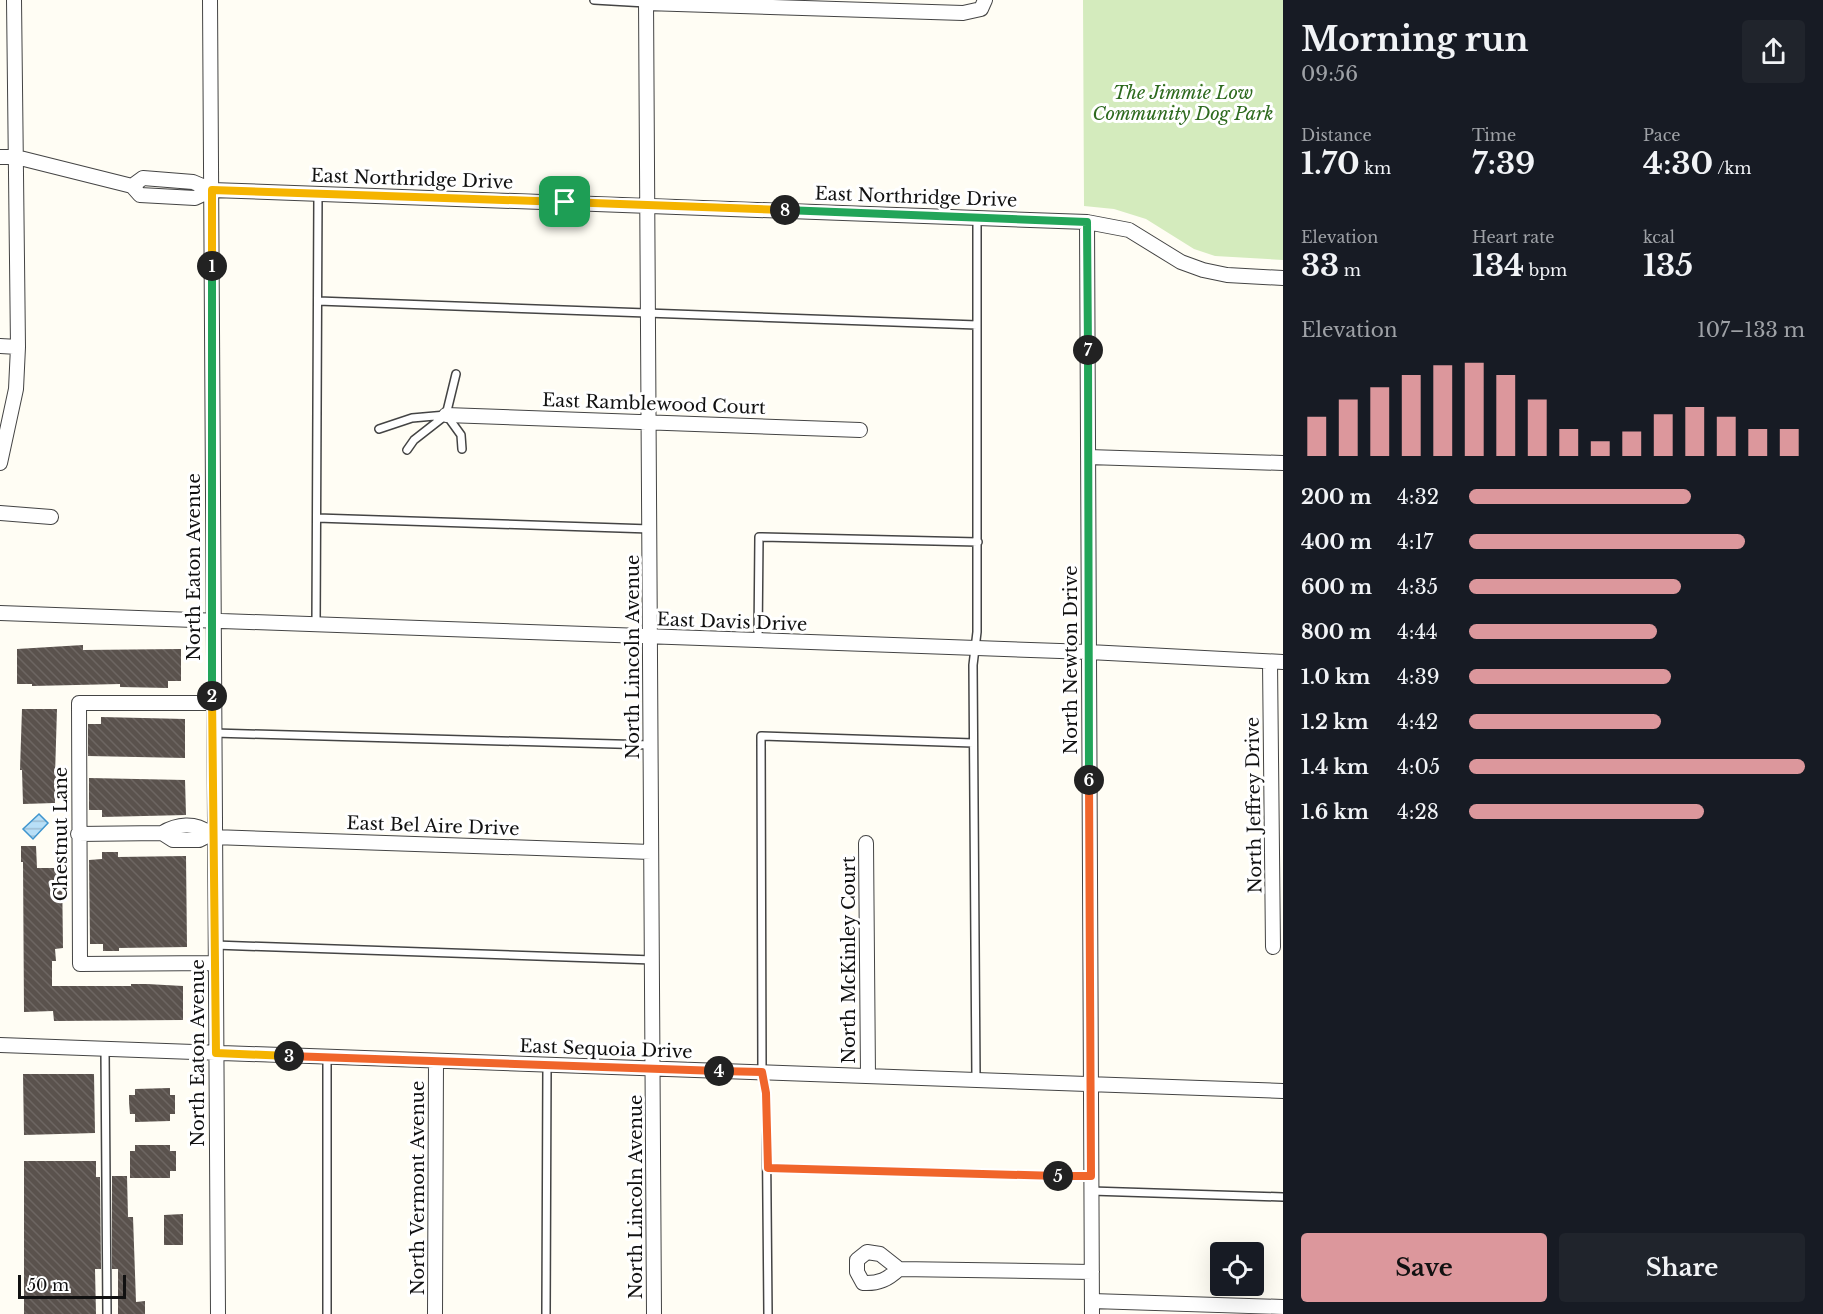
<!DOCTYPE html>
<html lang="en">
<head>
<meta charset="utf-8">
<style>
	body { margin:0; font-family:"Libre Baskerville",serif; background:#20242c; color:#f1f3f6; height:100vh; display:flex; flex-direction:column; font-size:22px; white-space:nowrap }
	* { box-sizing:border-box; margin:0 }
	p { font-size:20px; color:#9ea1a6 }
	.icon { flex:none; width:33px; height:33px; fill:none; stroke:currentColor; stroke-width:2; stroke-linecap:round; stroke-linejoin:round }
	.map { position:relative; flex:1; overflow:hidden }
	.sheet { display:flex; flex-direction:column; background:#171b24; width:540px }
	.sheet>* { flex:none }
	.fabs { position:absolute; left:1210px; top:1242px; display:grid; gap:12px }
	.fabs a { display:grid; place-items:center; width:54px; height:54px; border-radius:6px; background:#171b24; box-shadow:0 6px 24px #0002; font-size:30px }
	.scale { position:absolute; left:18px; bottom:15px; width:108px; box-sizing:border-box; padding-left:6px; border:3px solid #111; border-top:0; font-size:16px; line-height:21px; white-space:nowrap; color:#111; -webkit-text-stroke:4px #fff; paint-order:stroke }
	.pin { position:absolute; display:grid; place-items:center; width:51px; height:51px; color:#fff; margin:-26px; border-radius:12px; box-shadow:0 3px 9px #0006 }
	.km { position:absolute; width:30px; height:30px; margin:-15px; border-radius:50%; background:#222; color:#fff; font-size:16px; line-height:30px; text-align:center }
	.round { display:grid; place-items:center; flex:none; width:63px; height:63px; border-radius:6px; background:#20242c }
	.summary { display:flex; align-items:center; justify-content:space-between; height:102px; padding:0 18px }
	h1 { font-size:33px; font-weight:800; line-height:45px }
	.figures { display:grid; grid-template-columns:repeat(3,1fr); gap:9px; height:102px; padding:6px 18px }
	.figures div { display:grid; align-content:center }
	.figures b { font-size:30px; font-weight:800 }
	.figures small { font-size:16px; font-weight:400 }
	.figures p { font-size:16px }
	.chart { height:168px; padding:12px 18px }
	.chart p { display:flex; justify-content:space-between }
	.chart svg { width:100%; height:108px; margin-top:6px; stroke:#dc979c; stroke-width:6 }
	.button { display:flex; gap:12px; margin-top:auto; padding:12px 18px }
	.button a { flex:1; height:69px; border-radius:6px; background:#dc979c; color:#111; font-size:24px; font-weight:800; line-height:69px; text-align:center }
	.button a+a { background:#20242c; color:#f1f3f6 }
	ul { padding:0 18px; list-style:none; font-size:20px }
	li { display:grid; grid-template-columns:96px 72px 1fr; align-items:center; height:45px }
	li i { height:15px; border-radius:8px; background:#dc979c }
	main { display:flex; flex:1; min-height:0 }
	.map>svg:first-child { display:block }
	.grass { fill:#d4ebbd }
	.water { fill:url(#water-rules); stroke:#3f95ce; stroke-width:1.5 }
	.building { fill:url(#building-back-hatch) }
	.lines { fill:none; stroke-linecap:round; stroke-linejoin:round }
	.lane-casing { stroke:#444; stroke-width:10 }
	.street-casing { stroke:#444; stroke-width:16 }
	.lane { stroke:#fff; stroke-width:7 }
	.street { stroke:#fff; stroke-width:14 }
	.split-1-casing { stroke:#fff; stroke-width:12 }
	.split-2-casing { stroke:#fff; stroke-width:12 }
	.split-3-casing { stroke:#fff; stroke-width:12 }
	.split-4-casing { stroke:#fff; stroke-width:12 }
	.split-5-casing { stroke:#fff; stroke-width:12 }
	.split-6-casing { stroke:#fff; stroke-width:12 }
	.split-7-casing { stroke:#fff; stroke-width:12 }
	.split-8-casing { stroke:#fff; stroke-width:12 }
	.split-9-casing { stroke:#fff; stroke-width:12 }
	.split-1 { stroke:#f5b400; stroke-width:8 }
	.split-2 { stroke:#22a559; stroke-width:8 }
	.split-3 { stroke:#f5b400; stroke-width:8 }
	.split-4 { stroke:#f0652b; stroke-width:8 }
	.split-5 { stroke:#f0652b; stroke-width:8 }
	.split-6 { stroke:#f0652b; stroke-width:8 }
	.split-7 { stroke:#22a559; stroke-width:8 }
	.split-8 { stroke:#22a559; stroke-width:8 }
	.split-9 { stroke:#f5b400; stroke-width:8 }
	.labels { text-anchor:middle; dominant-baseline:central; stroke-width:6; stroke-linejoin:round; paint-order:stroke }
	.park-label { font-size:18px; font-style:italic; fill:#2e6a1f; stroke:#fff }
	.street-label { font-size:18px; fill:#111; stroke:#fff }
</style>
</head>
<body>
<main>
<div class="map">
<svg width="1283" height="1314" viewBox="0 0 1283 1314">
	<defs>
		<pattern id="water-rules" width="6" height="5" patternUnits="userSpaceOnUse" patternTransform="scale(1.5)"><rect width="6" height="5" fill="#b8dff7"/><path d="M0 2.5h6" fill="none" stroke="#9dbed3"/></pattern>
		<pattern id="building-back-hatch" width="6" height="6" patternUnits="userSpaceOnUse" patternTransform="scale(1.5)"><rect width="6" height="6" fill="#5a524d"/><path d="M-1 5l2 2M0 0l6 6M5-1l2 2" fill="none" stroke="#6d6662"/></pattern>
	</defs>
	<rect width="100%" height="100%" fill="#fffdf4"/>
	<!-- grass -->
	<path class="grass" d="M1083 0H1283V260L1215 256 1194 249 1146 219 1114 209 1084 206Z"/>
	<!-- water -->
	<path class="water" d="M39 814 48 823 33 839 23 829Z"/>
	<!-- building -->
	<path class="building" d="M83 645V650L181 649V681H168V688L120 687V684L32 686V684H17V649Z
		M22 709H57L55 775H57V791H55V803L23 804 22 770H20Z
		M101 717 185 719V758L88 756V724H101Z
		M89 778 185 780 186 815 102 817V810H89Z
		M21 846H36L37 868H62L63 948 55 949 56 961H52V986H131V984H147L183 986V1020L54 1021 53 1011 24 1012 23 862H21Z
		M102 852H118V857L186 856 187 947 119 948V951H103V944H90L89 860 102 859Z
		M23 1074H94L95 1133 24 1135Z
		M170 1088V1095H175V1114H170V1121L135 1122V1114H130L129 1102V1095H135V1089Z
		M135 1145H170V1151H176V1171H170V1178H130V1151H135Z
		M24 1161H96V1177H100L101 1269H95L96 1314H24Z
		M112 1176H127L128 1217H133L136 1302 145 1301V1314H118V1269H112Z
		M183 1214V1245H164V1215Z"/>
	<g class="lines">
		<defs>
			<path id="lane" d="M594 0 646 3
				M318 301 977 325
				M448 417 461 435 462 449
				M379 429 412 418 446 415
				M407 450 414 440 446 415 456 374
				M317 518 650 529
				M316 626 318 194
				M758 640 759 537 978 542
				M214 733 651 745
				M215 945 653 960
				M105 1050 107 1314
				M327 1057V1314
				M976 1079 973 665 977 632V216
				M768 1168 1091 1177
				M1091 1191 1283 1197
				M546 1314 547 1065
				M768 1314 766 1093 762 1073 761 736 973 743"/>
			<path id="street" d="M210 0 218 1314
				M646 0 654 1314
				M646 3 963 13 981 9 985 0
				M0 157H16L132 186 140 195 195 198 212 190
				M132 186 143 178 193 182 212 190 1087 222 1129 230 1181 262 1203 270 1227 275 1283 278
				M1087 222 1092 1314
				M0 346 18 347
				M446 415 860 430
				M1088 457 1283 463
				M0 463 16 389 18 347 14 0
				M0 513 51 517
				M0 613 1089 652 1283 662
				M1270 662 1273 947
				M212 703H79L80 964 215 963
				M162 833 173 840H199L213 833
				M78 834 162 833C177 824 195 822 209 833
				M213 837 651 852
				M866 843 868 1076
				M0 1045 1283 1091
				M899 1269C888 1279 879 1284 863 1283L857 1272V1260L867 1252 880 1254 899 1269 1092 1272
				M1092 1301 1283 1307
				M435 1314 436 1061"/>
		</defs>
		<!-- lane casing -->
		<use href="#lane" class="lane-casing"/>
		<!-- street casing -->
		<use href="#street" class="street-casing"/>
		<!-- lane -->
		<use href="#lane" class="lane"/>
		<!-- street -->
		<use href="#street" class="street"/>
	</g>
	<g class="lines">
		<defs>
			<path id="split-1" d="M212 266V190L565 202"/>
			<path id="split-2" d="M212 266V696"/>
			<path id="split-3" d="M212 696 216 1053 289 1056"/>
			<path id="split-4" d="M289 1056 719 1071"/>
			<path id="split-5" d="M719 1071 762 1072 766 1093 768 1168 1058 1176"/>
			<path id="split-6" d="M1058 1176H1091L1089 780"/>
			<path id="split-7" d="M1088 350 1089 780"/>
			<path id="split-8" d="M785 210 1087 222 1088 350"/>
			<path id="split-9" d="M565 202 785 210"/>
		</defs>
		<!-- split-1 casing -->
		<use href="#split-1" class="split-1-casing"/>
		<!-- split-2 casing -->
		<use href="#split-2" class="split-2-casing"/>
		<!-- split-3 casing -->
		<use href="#split-3" class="split-3-casing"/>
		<!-- split-4 casing -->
		<use href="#split-4" class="split-4-casing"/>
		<!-- split-5 casing -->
		<use href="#split-5" class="split-5-casing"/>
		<!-- split-6 casing -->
		<use href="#split-6" class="split-6-casing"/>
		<!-- split-7 casing -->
		<use href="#split-7" class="split-7-casing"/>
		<!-- split-8 casing -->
		<use href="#split-8" class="split-8-casing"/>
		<!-- split-9 casing -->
		<use href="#split-9" class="split-9-casing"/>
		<!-- split-1 -->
		<use href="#split-1" class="split-1"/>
		<!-- split-2 -->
		<use href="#split-2" class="split-2"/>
		<!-- split-3 -->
		<use href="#split-3" class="split-3"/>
		<!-- split-4 -->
		<use href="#split-4" class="split-4"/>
		<!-- split-5 -->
		<use href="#split-5" class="split-5"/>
		<!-- split-6 -->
		<use href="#split-6" class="split-6"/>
		<!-- split-7 -->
		<use href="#split-7" class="split-7"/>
		<!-- split-8 -->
		<use href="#split-8" class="split-8"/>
		<!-- split-9 -->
		<use href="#split-9" class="split-9"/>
	</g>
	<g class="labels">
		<!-- park labels -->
		<g class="park-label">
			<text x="1183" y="93">The Jimmie Low<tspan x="1183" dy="21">Community Dog Park</tspan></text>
		</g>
		<!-- street labels -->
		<g class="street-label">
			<text transform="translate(412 179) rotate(2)">East Northridge Drive</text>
			<text transform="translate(916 197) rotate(2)">East Northridge Drive</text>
			<text transform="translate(654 404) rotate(2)">East Ramblewood Court</text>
			<text transform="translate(194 567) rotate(-90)">North Eaton Avenue</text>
			<text transform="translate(732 622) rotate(2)">East Davis Drive</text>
			<text transform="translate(633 657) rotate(-90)">North Lincoln Avenue</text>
			<text transform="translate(1071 660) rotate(-90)">North Newton Drive</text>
			<text transform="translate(1254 805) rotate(-91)">North Jeffrey Drive</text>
			<text transform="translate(433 826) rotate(2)">East Bel Aire Drive</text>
			<text transform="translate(61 834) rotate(-90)">Chestnut Lane</text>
			<text transform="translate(849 960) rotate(-90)">North McKinley Court</text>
			<text transform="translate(606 1049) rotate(2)">East Sequoia Drive</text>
			<text transform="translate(198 1053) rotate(-90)">North Eaton Avenue</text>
			<text transform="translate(418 1188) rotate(-90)">North Vermont Avenue</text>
			<text transform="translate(636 1197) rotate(-90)">North Lincoln Avenue</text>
		</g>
	</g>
</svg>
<div class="fabs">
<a><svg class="icon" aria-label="locate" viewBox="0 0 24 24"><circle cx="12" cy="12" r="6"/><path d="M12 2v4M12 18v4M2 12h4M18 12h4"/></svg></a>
</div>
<div class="scale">50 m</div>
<div class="pin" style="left:565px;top:202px;background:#1e9e55"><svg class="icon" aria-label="arrive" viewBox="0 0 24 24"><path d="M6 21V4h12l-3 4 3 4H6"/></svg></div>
<b class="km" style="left:212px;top:266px">1</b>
<b class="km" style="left:212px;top:696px">2</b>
<b class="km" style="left:289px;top:1056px">3</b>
<b class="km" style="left:719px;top:1071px">4</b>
<b class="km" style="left:1058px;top:1176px">5</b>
<b class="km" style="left:1089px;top:780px">6</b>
<b class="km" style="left:1088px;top:350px">7</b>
<b class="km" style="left:785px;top:210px">8</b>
</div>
<section class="sheet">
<div class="summary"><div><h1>Morning run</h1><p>09:56</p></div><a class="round"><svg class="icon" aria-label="share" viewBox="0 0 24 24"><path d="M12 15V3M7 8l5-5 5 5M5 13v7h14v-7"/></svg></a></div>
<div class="figures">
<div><p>Distance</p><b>1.70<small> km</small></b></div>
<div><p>Time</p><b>7:39</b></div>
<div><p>Pace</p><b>4:30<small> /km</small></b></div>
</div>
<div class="figures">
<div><p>Elevation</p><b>33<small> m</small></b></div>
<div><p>Heart rate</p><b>134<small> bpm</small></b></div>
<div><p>kcal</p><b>135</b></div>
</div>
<div class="chart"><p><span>Elevation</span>107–133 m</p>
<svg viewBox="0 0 160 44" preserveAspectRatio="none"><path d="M5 44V28M15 44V21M25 44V16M35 44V11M45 44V7M55 44V6M65 44V11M75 44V21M85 44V33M95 44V38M105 44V34M115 44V27M125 44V24M135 44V28M145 44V33M155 44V33"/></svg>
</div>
<ul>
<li><b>200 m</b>4:32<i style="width:66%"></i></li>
<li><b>400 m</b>4:17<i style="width:82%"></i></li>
<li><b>600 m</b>4:35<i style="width:63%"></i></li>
<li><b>800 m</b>4:44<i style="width:56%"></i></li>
<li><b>1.0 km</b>4:39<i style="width:60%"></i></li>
<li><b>1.2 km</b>4:42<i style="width:57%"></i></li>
<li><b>1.4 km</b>4:05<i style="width:100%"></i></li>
<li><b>1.6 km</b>4:28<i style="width:70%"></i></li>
</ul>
<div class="button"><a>Save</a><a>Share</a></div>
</section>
</main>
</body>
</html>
